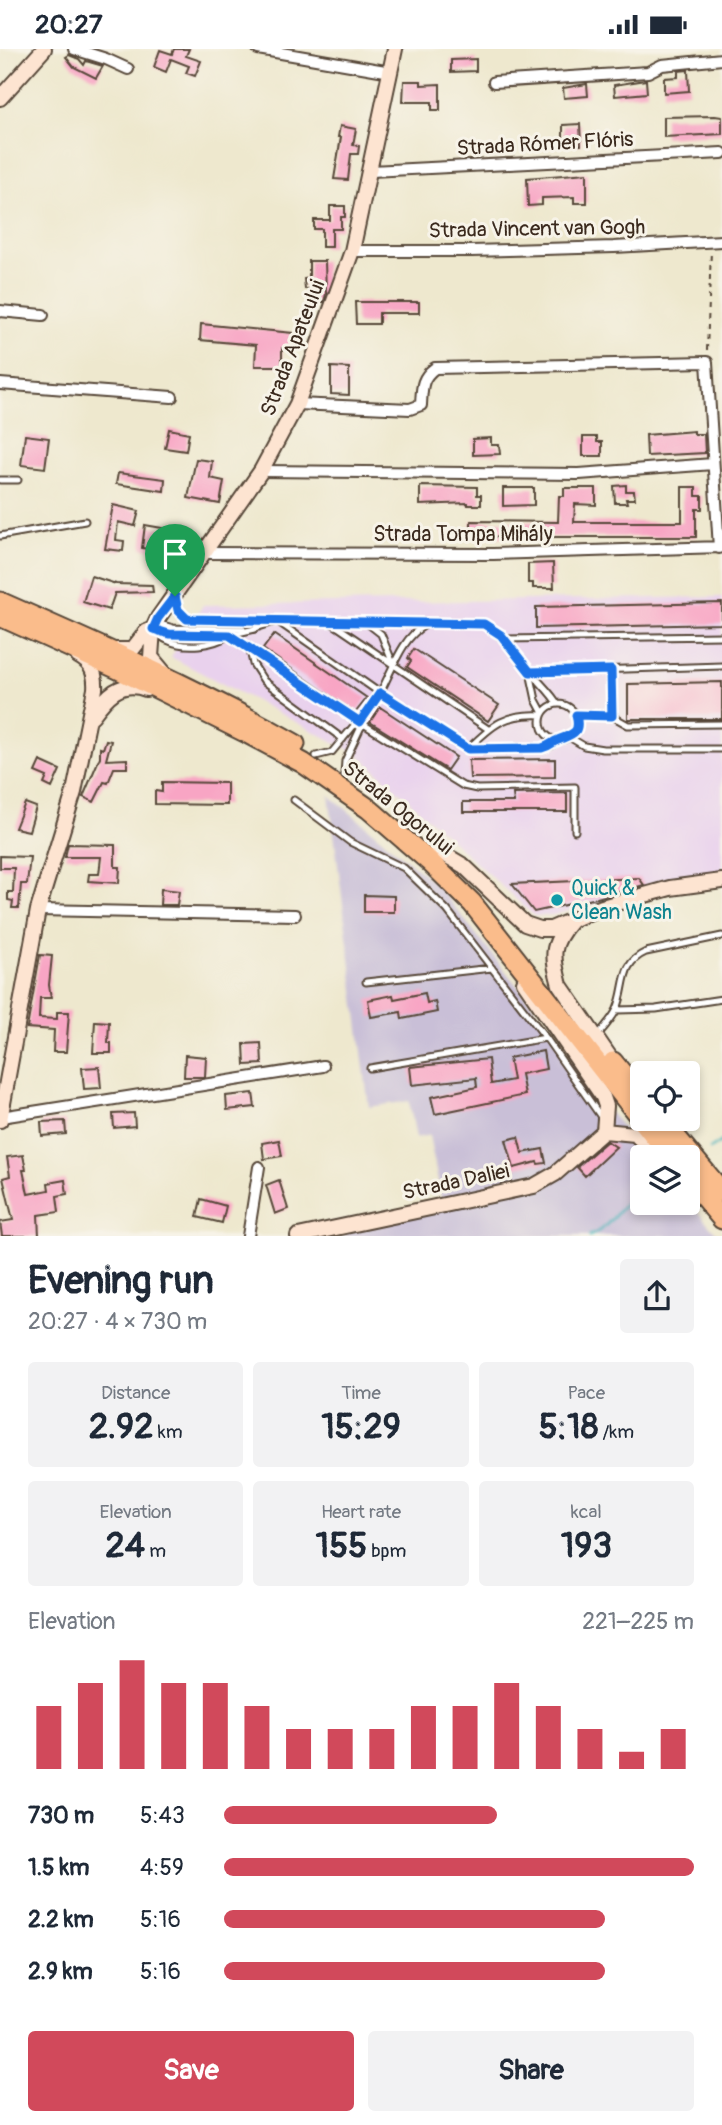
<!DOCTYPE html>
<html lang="en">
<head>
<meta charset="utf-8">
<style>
	body { margin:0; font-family:Pangolin,sans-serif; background:#f2f2f3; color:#1f2937; height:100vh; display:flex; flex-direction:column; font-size:26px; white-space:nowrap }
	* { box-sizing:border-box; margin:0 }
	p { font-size:23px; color:#747a83 }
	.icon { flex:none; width:38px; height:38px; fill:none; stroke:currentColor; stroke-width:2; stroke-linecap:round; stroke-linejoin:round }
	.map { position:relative; height:1187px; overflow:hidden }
	.panel { display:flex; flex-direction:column; background:#fff; flex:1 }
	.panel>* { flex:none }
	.fabs { position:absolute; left:630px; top:1012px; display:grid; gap:14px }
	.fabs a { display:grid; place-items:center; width:70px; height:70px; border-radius:7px; background:#fff; box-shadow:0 4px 10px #0003; font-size:35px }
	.pin { position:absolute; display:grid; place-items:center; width:60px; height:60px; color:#fff; margin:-72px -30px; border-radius:50% 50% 50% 0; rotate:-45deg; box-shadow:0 0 7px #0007 }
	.pin .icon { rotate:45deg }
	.round { display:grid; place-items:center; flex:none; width:74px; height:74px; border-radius:7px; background:#f2f2f3 }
	.head { display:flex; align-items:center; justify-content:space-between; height:119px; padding:0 28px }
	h1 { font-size:38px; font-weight:800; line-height:52px }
	.stats { display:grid; grid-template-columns:repeat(3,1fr); gap:10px; height:119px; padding:7px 28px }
	.stats div { display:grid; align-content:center; border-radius:7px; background:#f2f2f3; text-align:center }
	.stats b { font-size:35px; font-weight:800 }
	.stats small { font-size:19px; font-weight:400 }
	.stats p { font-size:19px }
	.chart { height:196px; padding:14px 28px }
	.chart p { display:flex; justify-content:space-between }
	.chart svg { width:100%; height:126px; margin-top:7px; stroke:#d1495b; stroke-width:6 }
	.primary-button { display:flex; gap:14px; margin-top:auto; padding:14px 28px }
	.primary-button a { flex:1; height:80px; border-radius:7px; background:#d1495b; color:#fff; font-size:28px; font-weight:800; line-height:80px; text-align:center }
	.primary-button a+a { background:#f2f2f3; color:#1f2937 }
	ul { padding:0 28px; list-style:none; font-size:23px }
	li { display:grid; grid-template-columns:112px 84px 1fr; align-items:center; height:52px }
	li i { height:18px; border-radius:9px; background:#d1495b }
	.status { display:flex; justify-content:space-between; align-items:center; height:49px; padding:0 35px; background:#fff; direction:ltr }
	.status svg { height:19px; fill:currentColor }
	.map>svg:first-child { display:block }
	.built { fill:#e9d1ed }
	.industrial { fill:#c9bfd7 }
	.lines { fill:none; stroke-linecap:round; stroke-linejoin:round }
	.stream { stroke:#44b4bb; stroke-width:2.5 }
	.building { fill:#f8a5c4 }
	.lane-casing { stroke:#564638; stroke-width:9 }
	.street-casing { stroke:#564638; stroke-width:14 }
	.secondary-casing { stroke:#564638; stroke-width:18 }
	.highway-casing { stroke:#564638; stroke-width:23 }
	.path { stroke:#564638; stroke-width:2; stroke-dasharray:5 5; stroke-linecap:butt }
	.lane { stroke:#fff; stroke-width:5 }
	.street { stroke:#fff; stroke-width:10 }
	.secondary { stroke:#fde4d1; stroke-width:14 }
	.highway { stroke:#fabc8b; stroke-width:19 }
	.route-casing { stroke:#fff; stroke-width:14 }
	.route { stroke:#1a73e8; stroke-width:9 }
	.culture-dot { fill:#0f9aa8; stroke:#f7f3e8; stroke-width:2.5 }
	.labels { text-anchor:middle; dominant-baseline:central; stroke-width:6; stroke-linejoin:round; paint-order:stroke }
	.street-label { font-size:21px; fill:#3b2a1e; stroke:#f7f3e8 }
	.culture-label { font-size:21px; fill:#0d838f; stroke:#f7f3e8; text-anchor:start }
</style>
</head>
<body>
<div class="status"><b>20:27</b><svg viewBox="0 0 49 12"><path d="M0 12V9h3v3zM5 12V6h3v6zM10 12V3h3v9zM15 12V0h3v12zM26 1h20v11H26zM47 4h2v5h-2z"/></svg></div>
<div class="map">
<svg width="722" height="1187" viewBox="0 0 722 1187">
	<rect width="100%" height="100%" fill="#f7f3e8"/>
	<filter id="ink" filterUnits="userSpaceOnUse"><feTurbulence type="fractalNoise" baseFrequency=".0143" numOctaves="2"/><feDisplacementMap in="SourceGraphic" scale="14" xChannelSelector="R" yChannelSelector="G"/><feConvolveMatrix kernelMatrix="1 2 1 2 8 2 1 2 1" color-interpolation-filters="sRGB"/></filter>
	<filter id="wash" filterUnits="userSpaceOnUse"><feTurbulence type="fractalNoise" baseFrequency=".00686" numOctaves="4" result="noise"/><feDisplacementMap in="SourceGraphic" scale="28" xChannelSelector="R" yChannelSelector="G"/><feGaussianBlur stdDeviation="1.57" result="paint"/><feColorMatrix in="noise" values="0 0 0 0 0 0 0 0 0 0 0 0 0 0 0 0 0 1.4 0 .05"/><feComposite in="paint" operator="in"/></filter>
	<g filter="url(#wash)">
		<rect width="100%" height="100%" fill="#eee8ce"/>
		<!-- built -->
		<path class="built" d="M722 548V822L553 866 534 867 359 706 171 608 203 556Z"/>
		<!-- industrial -->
		<path class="industrial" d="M329 746 437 836 530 953 589 1039 648 1108H642V1153L688 1152 719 1187H292L291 1181 442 1153 429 1086 416 1089 409 1052 369 1058Z"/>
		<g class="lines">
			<!-- stream -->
			<path class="stream" d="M710 1100 722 1092
				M589 1187C612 1178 622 1153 642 1139"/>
		</g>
		<g id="blocks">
			<!-- building -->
			<path class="building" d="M174 0H189L186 7 201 12 195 27 186 24 189 17 171 10 166 23 154 18 160 1 172 5Z
				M69 6 79 10 84 16 86 12 103 17 96 29 74 18 66 8Z
				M476 10V22L451 23V11Z
				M688 21 689 42 664 44V29L678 28V22Z
				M646 31 647 44 615 47 614 36Z
				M404 32H421V36L440 35V61H432V53H403Z
				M587 35 588 47 564 49 563 39Z
				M715 67 722 68V85L664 88V68Z
				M580 75 581 96H570L569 89H563V76Z
				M340 77 356 80 353 96 359 97 358 105H351L348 131 334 130 341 88H338Z
				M587 124V154H574V148L542 149V156L528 157 527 129Z
				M330 157H345V168H341V180H332V198H322V180H314V171H330Z
				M309 212H325L326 245 324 253H313V240H305L304 230 309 229Z
				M355 253H419V264H379V275H356Z
				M201 275 293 284 292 300 282 299V317H255L256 296 200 291Z
				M331 318 349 319V346L331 345Z
				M169 380 189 384 186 402 165 399Z
				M694 382V385H704L705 404 647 407 646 386Z
				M25 386 49 389 45 419 21 416Z
				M583 388H597V393H602V407H583Z
				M491 389V396H499L500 405 473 406V390Z
				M196 410 212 412 210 429 224 432 220 455 188 449Z
				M118 424 165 430 164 442 116 435Z
				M626 436V442H634L635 450H626L627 454H615L614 437Z
				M420 437 477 438V446H481V456H468V454L420 456Z
				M682 438H696V447H702V460H696V488H471V472L558 473 559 447H564V439H596V456L575 455 574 473H682Z
				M503 439H534V456L503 457Z
				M113 456 139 462 135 477 118 473 116 491 124 492 123 502 105 500Z
				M145 476 185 483 181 506 142 499Z
				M553 514 554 539H533V534H528V515Z
				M91 527 116 535 152 536 153 543 115 544 109 561 83 553Z
				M722 554V575L536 579V558Z
				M274 585 367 649 355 664 263 600Z
				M414 600 499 656 488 672 407 618 411 612 408 609Z
				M722 633V670H628V635Z
				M380 658 456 708 447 721 370 673Z
				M106 691 111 692 106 711 127 710V719H114L108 734 104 733 94 753 83 748 100 708V699L103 700Z
				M555 710V728L470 729 469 711Z
				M40 712 60 721 52 739 44 735 47 728 35 723Z
				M162 733 227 734V756L155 755V742L162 743Z
				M567 744V763H463V753H514L513 745Z
				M25 754 36 758 29 782 15 779Z
				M68 795 115 796V818H120L119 834 88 832 89 825H99L101 808H65Z
				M0 807 30 808 27 835H21L19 859H12L13 852 8 851V843H13L14 819H0Z
				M639 829 644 836 597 849 534 863 512 835Z
				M161 840 179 842 177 856H160Z
				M364 846 394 847V863H364Z
				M40 906 52 907 49 936 51 949H40L39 969 57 970V963H69L66 1003H53L54 981 27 979Z
				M425 944 427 954 435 952 437 963 402 970 401 963 371 968 368 951 393 946 394 950Z
				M95 972 109 973 108 994H111V1004H93Z
				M261 994 262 1015 245 1016 244 995Z
				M543 1002 546 1020 521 1025 525 1046 435 1065 431 1048 477 1038 476 1029 412 1036 410 1018 488 1010 491 1035 513 1031 509 1009Z
				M185 1006 206 1008 205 1028H184Z
				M99 1018 101 1039 84 1040 82 1019Z
				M253 1044 255 1058 227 1061 226 1047Z
				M134 1064 135 1077 114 1079 113 1065Z
				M65 1072 66 1085 42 1087 41 1073Z
				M518 1088 522 1104 543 1100 546 1114 538 1115 537 1113 514 1119 506 1091Z
				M279 1091 282 1107 264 1110 262 1094Z
				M607 1092 616 1098 585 1127 577 1118Z
				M23 1106 26 1121H23L28 1145 49 1141 48 1134 65 1131 67 1145 57 1147 59 1163 38 1166 39 1187H2L0 1173 13 1171 3 1129 10 1127 7 1108Z
				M279 1131 288 1160 275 1165 266 1136Z
				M201 1150 226 1157 222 1174 197 1168Z"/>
		</g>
	</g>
	<g filter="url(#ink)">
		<use href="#blocks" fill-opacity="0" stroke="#564638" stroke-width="2"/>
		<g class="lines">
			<defs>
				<path id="lane" d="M0 431H18
					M0 487 85 472
					M175 550 178 561 187 570 484 575C508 590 513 605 531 624 541 634 549 642 557 654
					M277 572 380 644 468 700 543 699 551 697 558 691
					M329 572 488 680
					M156 574 173 579 243 580
					M367 574 381 585 394 617
					M153 580 169 585 229 586C213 597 185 600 167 591 162 589 157 584 153 580Z
					M253 580 274 573
					M255 580 229 586 360 673 463 737 477 740 575 738V782
					M504 590 722 587
					M250 601 253 615 264 632 343 690
					M530 623 722 617
					M530 623 536 651 543 664
					M541 673a18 18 0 1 1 36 0a18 18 0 1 1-36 0Z
					M577 666 612 667 611 621
					M612 667 628 676 722 675
					M360 673C367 663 375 652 382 640 394 617 402 589 425 576
					M569 688 584 697 603 700H722
					M468 700C493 675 506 664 542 666
					M316 707 332 703 356 674 360 673 361 678 345 712 344 726
					M294 751 350 793 404 819 447 861 546 989 601 1068
					M366 933 492 919
					M617 961 656 960 722 950
					M597 987C604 979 613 969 617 960 627 937 619 915 646 903L722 887
					M370 1019 546 989"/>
				<path id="street" d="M74 0 106 10 128 20
					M258 0 391 23
					M494 33 648 23 662 16 722 10
					M371 122 722 104
					M352 202H471L614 198 722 192
					M0 262 43 266
					M0 335 172 348
					M297 355 410 360 421 356C422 339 421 329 435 319L707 313 719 499
					M261 422 579 425 713 415
					M205 504 493 505 722 498
					M38 861 295 866
					M1 1068 323 1017
					M248 1187 259 1118"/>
				<path id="secondary" d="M0 49 44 0
					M116 601H132L146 583 153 580
					M166 626 151 608 153 580 158 569 261 422 297 355 352 202 395 0
					M92 667C106 648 120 630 146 640
					M437 801 464 817 525 875 540 880H551L602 858 670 839 722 832
					M571 872C550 896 552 907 560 936L618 1020
					M524 933 603 1048 606 1057 604 1082
					M0 1071 38 861 74 743 95 640C96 625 92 614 78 607
					M298 1187 534 1137 555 1125 604 1082 635 1085 659 1108"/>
				<path id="highway" d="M0 553C100 597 200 641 295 695
					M0 567 116 619 247 684 303 714 369 760 429 812 472 854 671 1108
					M613 1013 642 1048
					M660 1069 722 1143
					M688 1129 722 1170"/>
			</defs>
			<!-- lane casing -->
			<use href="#lane" class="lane-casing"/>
			<!-- street casing -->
			<use href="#street" class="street-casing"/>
			<!-- secondary casing -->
			<use href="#secondary" class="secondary-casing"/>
			<!-- highway casing -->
			<use href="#highway" class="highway-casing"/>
			<!-- path -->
			<path class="path" d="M707 301 711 202"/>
			<!-- lane -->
			<use href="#lane" class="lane"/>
			<!-- street -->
			<use href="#street" class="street"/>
			<!-- secondary -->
			<use href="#secondary" class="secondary"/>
			<!-- highway -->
			<use href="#highway" class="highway"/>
		</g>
	</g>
	<g class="lines" filter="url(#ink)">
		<defs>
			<path id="route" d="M175 547 178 561 187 570 484 575 501 586 530 623 611 621 612 667 576 666C581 685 572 685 558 691 552 693 550 697 542 699L468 700 380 644 360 673 229 586 169 585 153 580 158 569Z"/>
		</defs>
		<!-- route casing -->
		<use href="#route" class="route-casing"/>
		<!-- route -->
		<use href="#route" class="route"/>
	</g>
	<!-- markers -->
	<circle class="culture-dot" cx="557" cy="851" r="7"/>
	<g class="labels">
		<!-- street labels -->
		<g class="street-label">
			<text transform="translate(545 95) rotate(-3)">Strada Rómer Flóris</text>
			<text transform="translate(537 180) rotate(-1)">Strada Vincent van Gogh</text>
			<text transform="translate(293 299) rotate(-69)">Strada Apateului</text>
			<text x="463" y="485">Strada Tompa Mihály</text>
			<text transform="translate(398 759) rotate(39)">Strada Ogorului</text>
			<text transform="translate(456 1133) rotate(-12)">Strada Daliei</text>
		</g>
		<!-- culture labels -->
		<g class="culture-label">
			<text x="571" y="839">Quick &amp;<tspan x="571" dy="24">Clean Wash</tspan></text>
		</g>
	</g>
</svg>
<div class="fabs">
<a><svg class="icon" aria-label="locate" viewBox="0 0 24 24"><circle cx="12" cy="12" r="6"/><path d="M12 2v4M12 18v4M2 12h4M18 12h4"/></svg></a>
<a><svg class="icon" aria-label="layers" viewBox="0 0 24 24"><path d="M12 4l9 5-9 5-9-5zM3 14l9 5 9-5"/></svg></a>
</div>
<div class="pin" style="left:175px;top:547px;background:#1e9e55"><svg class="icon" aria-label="arrive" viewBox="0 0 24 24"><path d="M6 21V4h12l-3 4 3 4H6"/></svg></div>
</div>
<section class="panel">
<div class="head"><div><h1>Evening run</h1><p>20:27 · 4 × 730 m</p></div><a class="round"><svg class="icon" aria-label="share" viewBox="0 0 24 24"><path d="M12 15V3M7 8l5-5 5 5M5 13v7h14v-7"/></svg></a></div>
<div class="stats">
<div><p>Distance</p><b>2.92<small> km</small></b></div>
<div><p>Time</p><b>15:29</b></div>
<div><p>Pace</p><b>5:18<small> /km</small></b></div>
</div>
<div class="stats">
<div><p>Elevation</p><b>24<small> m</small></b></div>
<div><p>Heart rate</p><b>155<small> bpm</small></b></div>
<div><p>kcal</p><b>193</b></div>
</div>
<div class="chart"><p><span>Elevation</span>221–225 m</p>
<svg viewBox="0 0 160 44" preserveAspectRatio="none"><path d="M5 44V22M15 44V14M25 44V6M35 44V14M45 44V14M55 44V22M65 44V30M75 44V30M85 44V30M95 44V22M105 44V22M115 44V14M125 44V22M135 44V30M145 44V38M155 44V30"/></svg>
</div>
<ul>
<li><b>730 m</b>5:43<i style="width:58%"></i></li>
<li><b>1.5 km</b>4:59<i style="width:100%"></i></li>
<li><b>2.2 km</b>5:16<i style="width:81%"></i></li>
<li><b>2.9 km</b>5:16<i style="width:81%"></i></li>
</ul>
<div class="primary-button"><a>Save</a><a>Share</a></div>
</section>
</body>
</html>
